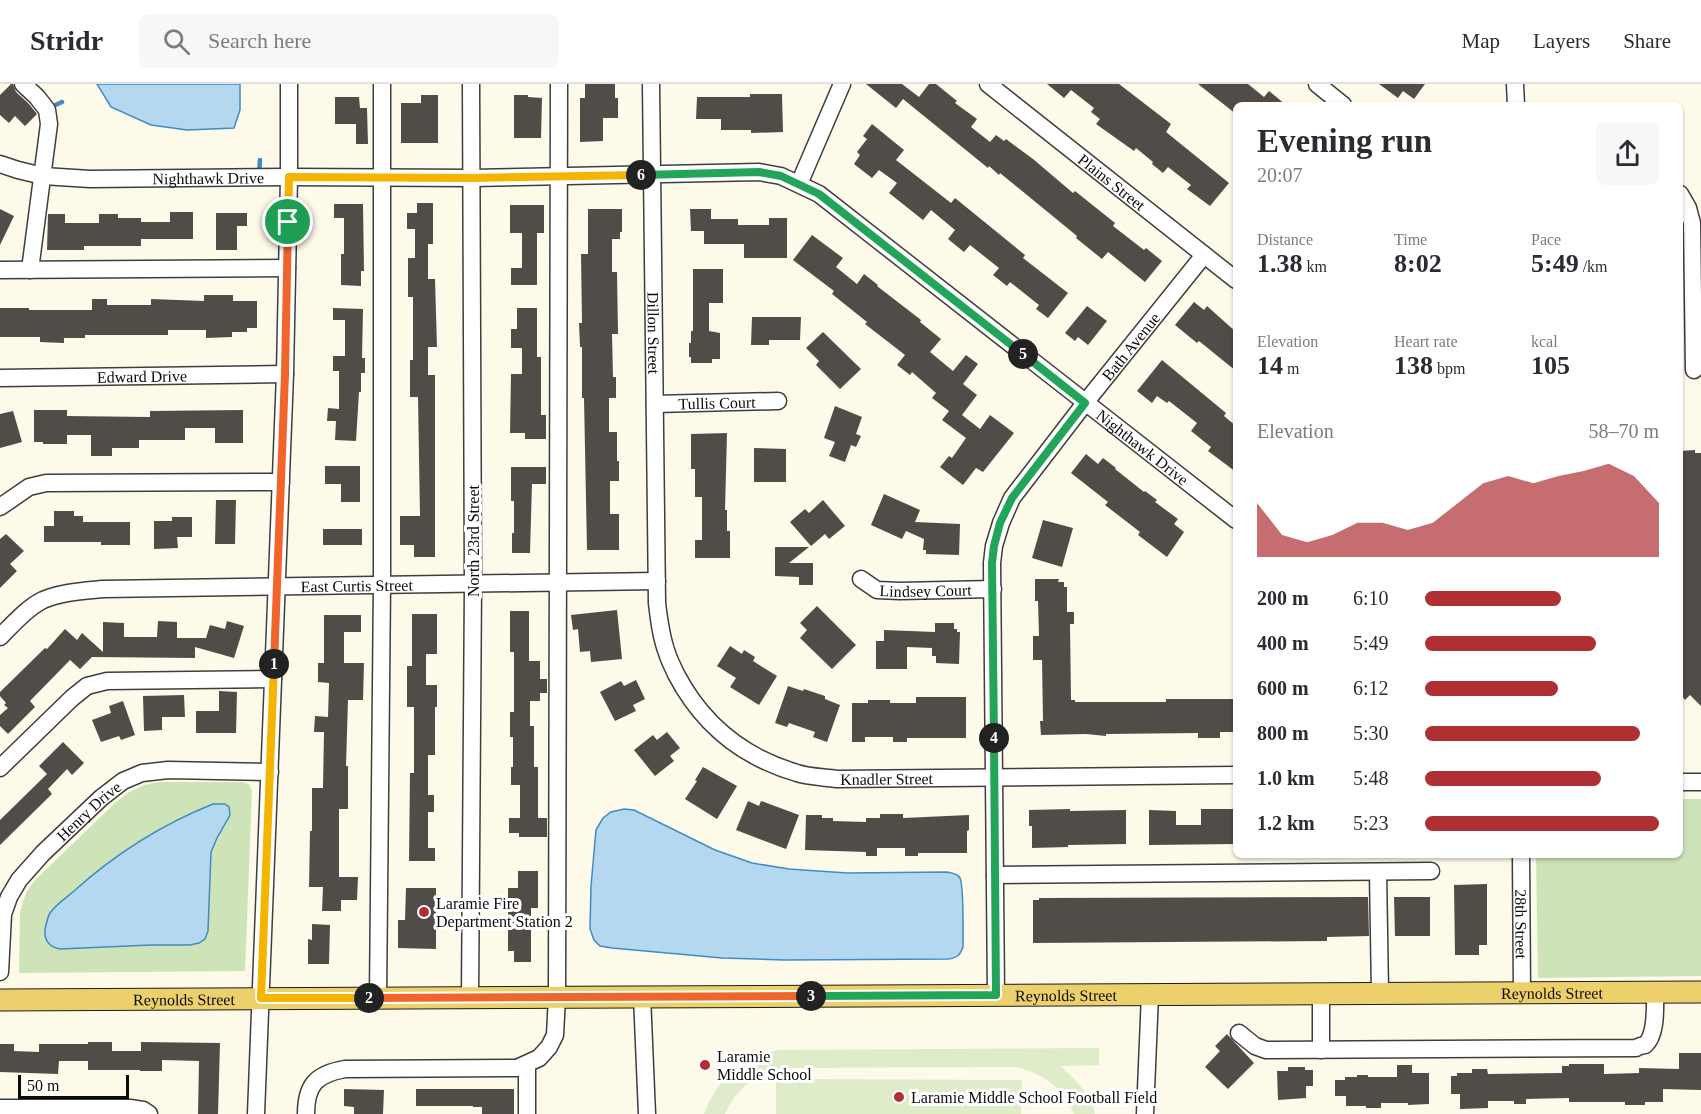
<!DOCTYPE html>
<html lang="en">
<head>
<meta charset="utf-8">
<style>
	body { margin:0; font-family:Georgia,serif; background:#f7f7f7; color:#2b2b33; height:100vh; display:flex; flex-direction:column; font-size:22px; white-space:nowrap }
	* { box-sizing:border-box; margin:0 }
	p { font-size:20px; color:#7c7c81 }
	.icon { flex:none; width:33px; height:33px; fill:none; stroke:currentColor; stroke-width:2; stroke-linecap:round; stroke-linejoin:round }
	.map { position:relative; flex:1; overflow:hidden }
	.panel { position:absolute; left:1233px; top:18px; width:450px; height:756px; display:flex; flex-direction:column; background:#fff; border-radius:9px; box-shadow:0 2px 4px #0004 }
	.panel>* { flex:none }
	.scale { position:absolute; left:18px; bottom:15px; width:111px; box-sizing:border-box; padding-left:6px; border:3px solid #0b0b0b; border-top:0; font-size:16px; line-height:21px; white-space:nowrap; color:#0b0b0b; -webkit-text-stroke:4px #fff; paint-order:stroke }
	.pin { position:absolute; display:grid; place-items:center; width:51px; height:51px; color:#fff; margin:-26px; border:3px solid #fff; border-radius:50%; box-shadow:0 2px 6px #0007 }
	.km { position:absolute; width:30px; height:30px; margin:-15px; border-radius:50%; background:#222; color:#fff; font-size:16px; line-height:30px; text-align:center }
	.round { display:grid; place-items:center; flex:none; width:63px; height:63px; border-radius:9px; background:#f7f7f7 }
	.overview { display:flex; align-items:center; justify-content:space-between; height:102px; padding:0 24px }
	h1 { font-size:33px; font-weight:600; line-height:45px }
	.figures { display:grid; grid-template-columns:repeat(3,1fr); gap:9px; height:102px; padding:6px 24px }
	.figures div { display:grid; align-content:center }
	.figures b { font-size:26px; font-weight:600 }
	.figures small { font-size:16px; font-weight:400 }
	.figures p { font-size:16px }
	.chart { height:168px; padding:12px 24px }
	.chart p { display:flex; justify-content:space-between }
	.chart svg { width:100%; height:108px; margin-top:6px; fill:#ae3033; opacity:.7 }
	ul { padding:0 24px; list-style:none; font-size:20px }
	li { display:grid; grid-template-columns:96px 72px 1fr; align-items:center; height:45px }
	li i { height:15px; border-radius:8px; background:#ae3033 }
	header { display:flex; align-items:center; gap:36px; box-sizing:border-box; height:84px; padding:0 30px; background:#fff; border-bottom:2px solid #e1e1e2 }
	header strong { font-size:28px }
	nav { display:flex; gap:33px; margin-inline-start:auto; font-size:21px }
	.search { width:420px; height:54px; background:#f7f7f7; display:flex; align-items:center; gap:15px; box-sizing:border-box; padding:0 21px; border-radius:9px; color:#7c7c81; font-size:22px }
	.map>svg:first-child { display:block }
	.green { fill:#cee4b8 }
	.pitch { fill:#dfecc9 }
	.water { fill:#b4d8f0; stroke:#418bc0; stroke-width:1.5 }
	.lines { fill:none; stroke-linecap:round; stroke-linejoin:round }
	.stream { stroke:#418bc0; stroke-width:4.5 }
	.building { fill:#524c48 }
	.minor-casing { stroke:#3e3e3e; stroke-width:19 }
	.major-casing { stroke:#1c1c1c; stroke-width:23 }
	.minor { stroke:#fff; stroke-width:16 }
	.major { stroke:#ecd06c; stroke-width:21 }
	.split-1-casing { stroke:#fff; stroke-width:12 }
	.split-2-casing { stroke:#fff; stroke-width:12 }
	.split-3-casing { stroke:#fff; stroke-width:12 }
	.split-4-casing { stroke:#fff; stroke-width:12 }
	.split-5-casing { stroke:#fff; stroke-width:12 }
	.split-6-casing { stroke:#fff; stroke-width:12 }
	.split-7-casing { stroke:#fff; stroke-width:12 }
	.split-1 { stroke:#f0652b; stroke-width:8 }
	.split-2 { stroke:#f5b400; stroke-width:8 }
	.split-3 { stroke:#f0652b; stroke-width:8 }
	.split-4 { stroke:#22a559; stroke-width:8 }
	.split-5 { stroke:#22a559; stroke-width:8 }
	.split-6 { stroke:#22a559; stroke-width:8 }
	.split-7 { stroke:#f5b400; stroke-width:8 }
	.poi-dot { fill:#ae3033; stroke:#fff; stroke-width:2 }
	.labels { text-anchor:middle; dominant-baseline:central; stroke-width:6; stroke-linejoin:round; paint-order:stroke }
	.street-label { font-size:16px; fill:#0b0b0b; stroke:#fff }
	.poi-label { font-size:16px; fill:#0b0b0b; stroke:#fff; text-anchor:start }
</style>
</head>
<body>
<header>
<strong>Stridr</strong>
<div class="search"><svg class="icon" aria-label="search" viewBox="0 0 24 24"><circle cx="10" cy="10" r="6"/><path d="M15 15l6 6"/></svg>Search here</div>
<nav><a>Map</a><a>Layers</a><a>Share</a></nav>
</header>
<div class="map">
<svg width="1701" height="1030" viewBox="0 0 1701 1030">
	<rect width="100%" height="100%" fill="#fdfaea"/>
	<!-- green -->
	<path class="green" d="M158 698H242L249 700 252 707 245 887 19 889 20 828 26 809 34 797 114 720 129 708 144 701Z
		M1680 715H1701V892L1538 894 1536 771H1680Z"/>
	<!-- pitch -->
	<path class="pitch" d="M1099 964V981L1061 982C1076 996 1089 1009 1095 1030H1074C1064 1003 1043 990 1016 983L781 984C755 991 736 1004 725 1030H704C718 993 740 976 778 966Z
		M776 995 1022 996 1021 1030H776Z"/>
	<!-- water -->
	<path class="water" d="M97 0H240V26L234 44 187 46 151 41 111 23Z
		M213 720H225L229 723 230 731 217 754 211 768 208 847 205 855 199 859 190 861H151L60 865C50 863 44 858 45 846 46 841 47 834 50 829 56 820 66 814 74 807 114 771 163 740 213 720Z
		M624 725 634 726 715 766 752 779 789 785 847 789 947 788C952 789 957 789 960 794 964 803 963 851 963 863 960 872 956 874 948 875L784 876 722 874 612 864 600 862 594 856 590 845 591 802 596 746 603 734 611 728Z"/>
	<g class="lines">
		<!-- stream -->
		<path class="stream" d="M49 24 62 18
			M259 91 260 76"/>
	</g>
	<!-- building -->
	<path class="building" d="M11 0H13L16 8 29 20 37 30 25 42 15 32 9 39 0 31V11Z
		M585 0H615V14H618V34H603V57L580 58V14H585Z
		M866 0H902L919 13 929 0H936L957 17 955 19 977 35 971 43 990 58 996 51 1004 57 1006 55 1033 75 1073 109 1075 107 1115 139 1113 142 1144 166 1146 164 1162 177 1145 198 1108 168 1102 175 1076 154 1077 152 1000 89 999 91 989 82 988 84 903 15 896 24Z
		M1047 0H1119L1171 40 1166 48 1229 99 1210 122 1187 105 1191 101 1168 83 1163 89 1152 80 1153 78 1136 64 1134 67 1096 40 1100 35 1091 28 1094 24 1071 6 1064 14Z
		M1198 0H1248L1264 13 1269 7 1286 21H1236V30Z
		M1379 0H1425L1414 15 1403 7 1398 14Z
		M750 10H782L783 48 751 49V46H721V35H696L697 13H750Z
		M421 11H438V59H401V19H421Z
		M514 11H528V13L542 14 541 54H514Z
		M335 13H359L360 24H367L368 60H356V40H335Z
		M872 40 904 66 896 76 951 119 955 114 1025 171 1023 174 1068 209 1048 234 1036 225 1039 221 1010 198 1007 202 993 191 999 184 970 161 964 168 948 155 955 146 931 126 923 136 889 109 897 99 879 86 872 94 854 80 860 71 857 68 867 55 863 52Z
		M417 119H433V160H428V195H435L437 263H428V291H435V473H414V461H400V432H420L418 313H410V276H413V213H408V174H415V145H407V129H417Z
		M334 120H363L364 187H361V202L341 201V170H344V134H334Z
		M510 121H544V149H537V201H511V184H522V149H510Z
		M0 125 14 132 0 161Z
		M588 125H622V148H620V155H612V188H617L618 250H612L613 293H616V314H609V348H617V377H619V397H610V430H619V466H587L585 365 584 314H582V263H580L579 239H582L581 170H588Z
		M690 125H711V135H738V141H769V134H787V174H744V160H704V147H691Z
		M170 128H193V155H141V162H84V166H47L48 130H65V139H99V130H118V134H141V138H170Z
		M216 129H247V142H237V166H216Z
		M812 151 843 174 836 183 857 200 864 190 878 201 877 202 921 236 920 238 941 255 930 268 953 287 966 271 978 280 963 300 977 311 962 331 980 345 990 331 1014 349 983 388 976 384 963 401 940 383 949 372 952 374 966 354 942 336 949 327 932 314 936 309 912 288 910 291 897 281 905 271 865 240 867 238 832 210 834 207 793 176Z
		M693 185H723V219H709V247L720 249V275H712V279H691V273H689V259H691V247H693Z
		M204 211H233V217H257V244H247V248H232V253L206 254V246H168V251H85V254H64V259L40 258V253H0V224H29V226H92V215H107V221H151V215L204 217Z
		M1194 218 1204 226 1207 222 1236 248V287L1199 257 1197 259 1175 241Z
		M1087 222 1107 237 1088 261 1078 253 1075 257 1065 249Z
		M333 224 363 225 362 274H365V289H361V308H359L356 357 335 356 336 337H327L328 324 339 325V287H333V272H345V236H333Z
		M517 224H537V273H541V331H546V355H525V349H510L511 290H522V264H511V245H517Z
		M752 233H801L800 256H769V261H751Z
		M823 248 861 285 840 305 816 281 819 277 806 264Z
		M1162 276 1226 329 1224 332 1236 342V388L1208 367 1211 363 1191 347 1197 339 1169 317 1167 319 1157 312 1152 319 1137 307Z
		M835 322 862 333 856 350 861 352 856 363 851 361 845 378 829 372 835 358 824 354Z
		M34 326H67V332L150 333V327L243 326V359H215V344H185V356H139V364H112V372H91V351H67V360H43V358H34Z
		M13 327 22 358 0 364V330Z
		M727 349 725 426H727V447H730V474H695V456H702V413H695V385H691V350Z
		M754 364 786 365V398H754Z
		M1695 366V369H1701V622L1690 611 1685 616 1680 610V367Z
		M1086 370 1098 380 1103 374 1116 384 1115 385 1144 408 1145 407 1157 416 1155 418 1178 435 1174 440 1184 448 1167 473 1138 451 1140 448 1105 421 1108 418 1071 389Z
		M325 382H360V418H341V400H325Z
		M511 383H546V400H532L530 469H512V449H514V417H511Z
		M884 410 920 426 915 438 960 440 959 471 926 470V466H923L924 455 906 447 902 455 871 441Z
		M216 416H236L235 460H215Z
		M823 416 845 442 829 455 825 450 811 462 790 438 805 425 809 429Z
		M54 427H74V432H83V438H130V461H101V458H44V442H54Z
		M172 433H192V453H177L178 464 154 465V437H172Z
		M1043 436 1073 444 1062 483 1032 474Z
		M323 445H362V461H323Z
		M6 450 24 467 10 480 17 487 0 504V455Z
		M775 463H809L789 479H813V501H799V493L775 492Z
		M1035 495H1059L1058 498H1064V503H1067V528H1074V540H1070L1071 616H1075V618H1166V615H1236V648H1220V654H1198V649L1106 650V652L1086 650 1041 651 1040 637H1043L1042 576H1033V552H1039L1038 517H1035Z
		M817 522 856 561 832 585 800 554 807 546 800 539Z
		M617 526 622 575 591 578 590 567 580 568 578 545 573 546 571 531Z
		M510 527H529V577H540V595H547V609H540V617H530V642H534V683H538V734H547V753H519V749H509V734H520V701H511V683H513V653H510V628H514V568H510Z
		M412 530H437V570H426V601H437V623H435V671H428V711H434V728H428V764H435V777H409L410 689H414V623H407V582H412Z
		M324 531H361V548H344V579H364L363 616H348L346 682H348V725H339V793H358L357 816H341V827H322L323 803H309L310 747H312V704H323L324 648H314L315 632 328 633 329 599 318 598V579H324Z
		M158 537 177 538V554H206L210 541 225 545 227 537 244 542 234 574 195 563V574L92 573 80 585 70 576 30 617 35 623 8 650 0 642V631L8 624 4 621 6 619 0 612V608L45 564 47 565 65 545 77 556 82 549 103 568V538L124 539V553H157Z
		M935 539H954V545H957V548H960L959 580 936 579V572H932V564L907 563V585H876V557H884V546L935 548Z
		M730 562 742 570 744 566 755 573 753 577 777 592 759 621 730 603 736 594 717 582Z
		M636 596 645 615 633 621 636 627 615 637 600 608 621 597 624 602Z
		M788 602 803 607 804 605 825 612V615L840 621 827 658 813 653 815 648 789 639 787 643 775 639Z
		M219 607 237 608 236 649H196V627H219Z
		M184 611 185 633H162V646L144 647 143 612Z
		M916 613H966V654H907V658H893V653H865V658H852V619H868V616H890V619H916Z
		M123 617 135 651 121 656 119 652 101 658 92 636 111 629 109 622Z
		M667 648 680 664 670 672 674 677 655 692 634 666 653 651 657 656Z
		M63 658 84 679 72 691 67 685 48 705 52 710 0 761V736L47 690 39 682Z
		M703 683 737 702 717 735 685 715 697 697 695 696Z
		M748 717 759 722 761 717 799 731 786 765 736 746Z
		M1070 725V727L1126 726V760L1068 761V763L1032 764V742H1029V726Z
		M1201 725H1236V760L1149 761V726L1176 727V741H1201Z
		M880 730H903V734L969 731V746L967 747V769H918V772H905V764H877V772H866V768L805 766 806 731H822V734H833V737L866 738V734H880Z
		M518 787H538V824H531V878H514V867H508V804H518Z
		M1487 800V861H1479V871H1455L1454 801Z
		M406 804H436V865L398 864V836H405Z
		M1368 813 1369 852 1327 853V857L1033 859V816H1039V814Z
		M1394 813H1430V852H1395Z
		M312 840 330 841 329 880H308V855L312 856Z
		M1227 950 1254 979 1228 1005 1205 983 1220 967 1215 962Z
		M88 958H112V967H141V958L220 959 218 1030H198L199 977 162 976V987H140V986H88V977H59L58 990 0 988V960H14V967L39 968V960H88Z
		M1679 969H1701V1006L1663 1005V1018H1645V1021H1625V1018H1569V1014L1526 1015V1020H1514V1017H1488V1024L1460 1025V1010H1451V992H1457V989H1472V985H1487L1488 990 1562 989V982H1569V980H1604V990L1639 989V984L1679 985Z
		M1397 981H1412V989H1429V1020L1408 1021V1019H1381V1024H1366V1022H1346V1012H1335V996H1345V993H1357V991H1368V993H1397Z
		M1288 983H1305V986H1313V1002H1306V1014L1278 1016 1277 987H1288Z
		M344 1005 384 1006 383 1030H354V1023L344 1022Z
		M416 1005H514V1030H482V1023H473V1022H416Z"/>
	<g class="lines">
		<defs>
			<g id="minor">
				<path d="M23 0 37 13 47 26 49 40 30 186"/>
				<path id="s1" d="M651 0 657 519C659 536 661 553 667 569 669 576 673 583 676 590 702 640 742 673 797 689 809 693 824 693 837 695L1236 691"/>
				<path id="s2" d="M988 0 1236 196"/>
				<path d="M1317 0 1343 21"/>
				<path d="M1515 0 1516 21"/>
				<path id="s3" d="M0 80 18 86 43 92 90 95 289 93 472 94 759 88 781 92 819 110 1236 436"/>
				<path d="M799 100 842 0"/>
				<path d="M1680 110 1688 124 1692 139 1694 286"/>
				<path d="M0 186 287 184"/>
				<path id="s4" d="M0 294 285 290"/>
				<path id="s5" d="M655 320 778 317"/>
				<path d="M0 423 29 403 46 399 281 398"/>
				<path id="s6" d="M861 495 877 506 900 507 993 505"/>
				<path id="s7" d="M0 553C13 540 27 524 43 516 62 508 83 507 103 505L657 497"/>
				<path d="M0 684 72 614 87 602 107 597 273 595"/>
				<path d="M1680 698H1701"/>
				<path id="s8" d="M1521 771 1522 909"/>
				<path d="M1378 788 1380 909"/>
				<path d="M995 791 1431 787"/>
				<path id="s9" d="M0 888 3 830 9 813 19 796 43 769 101 714 123 697 142 689 168 686 270 688"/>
				<path d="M1321 910V966"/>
				<path id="s10" d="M996 911 992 479 994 462 1001 439 1012 414 1085 319 1204 171"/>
				<path d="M642 912 647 1030"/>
				<path d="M470 913 473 500 471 0"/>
				<path d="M378 914 382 500V0"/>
				<path d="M1239 949 1255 962 1266 966 1636 964C1636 963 1644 961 1645 961 1657 951 1655 922 1655 908"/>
				<path d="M527 980V1030"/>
				<path d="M0 1024H130L143 1026 149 1030"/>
				<path d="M256 1030 285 290 289 93V0"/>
				<path d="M306 1030C306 1001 316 990 345 985L517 984 539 974 549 963 555 951 557 913 559 0"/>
				<path d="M1145 1030 1150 910"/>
			</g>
			<g id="major">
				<path id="s11" d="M0 916 1701 908"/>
			</g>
		</defs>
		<!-- minor casing -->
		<use href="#minor" class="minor-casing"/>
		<!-- major casing -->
		<use href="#major" class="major-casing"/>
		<!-- minor -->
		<use href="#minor" class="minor"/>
		<!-- major -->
		<use href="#major" class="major"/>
	</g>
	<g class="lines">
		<defs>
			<path id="split-1" d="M274 580 285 290 288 138"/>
			<path id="split-2" d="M274 580 261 914H369"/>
			<path id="split-3" d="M369 914 811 912"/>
			<path id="split-4" d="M811 912 996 911 994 654"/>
			<path id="split-5" d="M994 654 992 479 994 462 1000 439 1012 414 1085 319 1023 270"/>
			<path id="split-6" d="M641 91 759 88 781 92 819 110 1023 270"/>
			<path id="split-7" d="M288 138 289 93 472 94 641 91"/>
		</defs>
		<!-- split-1 casing -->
		<use href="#split-1" class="split-1-casing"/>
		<!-- split-2 casing -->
		<use href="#split-2" class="split-2-casing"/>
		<!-- split-3 casing -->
		<use href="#split-3" class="split-3-casing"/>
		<!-- split-4 casing -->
		<use href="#split-4" class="split-4-casing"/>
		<!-- split-5 casing -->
		<use href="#split-5" class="split-5-casing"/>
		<!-- split-6 casing -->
		<use href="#split-6" class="split-6-casing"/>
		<!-- split-7 casing -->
		<use href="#split-7" class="split-7-casing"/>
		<!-- split-1 -->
		<use href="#split-1" class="split-1"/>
		<!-- split-2 -->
		<use href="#split-2" class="split-2"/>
		<!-- split-3 -->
		<use href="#split-3" class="split-3"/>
		<!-- split-4 -->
		<use href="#split-4" class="split-4"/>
		<!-- split-5 -->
		<use href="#split-5" class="split-5"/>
		<!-- split-6 -->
		<use href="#split-6" class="split-6"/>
		<!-- split-7 -->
		<use href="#split-7" class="split-7"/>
	</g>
	<!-- markers -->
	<g class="poi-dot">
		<circle cx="424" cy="828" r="6"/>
		<circle cx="705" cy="981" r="6"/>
		<circle cx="899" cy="1013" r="6"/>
	</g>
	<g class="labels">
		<!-- street labels -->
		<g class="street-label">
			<text stroke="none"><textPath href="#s3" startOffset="210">Nighthawk Drive</textPath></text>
			<text stroke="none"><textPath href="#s2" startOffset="158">Plains Street</textPath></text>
			<text stroke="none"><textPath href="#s1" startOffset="249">Dillon Street</textPath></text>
			<text stroke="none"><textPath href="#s10" startOffset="693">Bath Avenue</textPath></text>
			<text stroke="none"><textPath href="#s4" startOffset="142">Edward Drive</textPath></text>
			<text stroke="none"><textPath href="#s5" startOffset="62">Tullis Court</textPath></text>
			<text stroke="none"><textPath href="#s3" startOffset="1236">Nighthawk Drive</textPath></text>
			<text transform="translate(473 457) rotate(-90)">North 23rd Street</text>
			<text stroke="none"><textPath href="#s7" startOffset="372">East Curtis Street</textPath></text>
			<text stroke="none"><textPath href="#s6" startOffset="68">Lindsey Court</textPath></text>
			<text stroke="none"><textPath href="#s1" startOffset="844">Knadler Street</textPath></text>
			<text stroke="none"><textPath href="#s9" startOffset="194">Henry Drive</textPath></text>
			<text stroke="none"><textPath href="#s8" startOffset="69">28th Street</textPath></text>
			<text stroke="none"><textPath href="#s11" startOffset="1552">Reynolds Street</textPath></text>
			<text stroke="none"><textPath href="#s11" startOffset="1066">Reynolds Street</textPath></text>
			<text stroke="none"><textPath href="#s11" startOffset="184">Reynolds Street</textPath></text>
		</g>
		<!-- poi labels -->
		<g class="poi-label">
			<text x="436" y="819">Laramie Fire<tspan x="436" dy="18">Department Station 2</tspan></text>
			<text x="717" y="972">Laramie<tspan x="717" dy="18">Middle School</tspan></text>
			<text x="911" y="1013">Laramie Middle School Football Field</text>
		</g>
	</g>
</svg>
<div class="scale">50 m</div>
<div class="pin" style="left:288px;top:138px;background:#1e9e55"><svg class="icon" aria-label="arrive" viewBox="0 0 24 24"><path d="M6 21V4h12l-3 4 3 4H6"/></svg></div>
<b class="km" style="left:274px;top:580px">1</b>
<b class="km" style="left:369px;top:914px">2</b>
<b class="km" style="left:811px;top:912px">3</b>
<b class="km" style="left:994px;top:654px">4</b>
<b class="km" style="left:1023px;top:270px">5</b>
<b class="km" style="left:641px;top:91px">6</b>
<section class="panel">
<div class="overview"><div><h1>Evening run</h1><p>20:07</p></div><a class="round"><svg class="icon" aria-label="share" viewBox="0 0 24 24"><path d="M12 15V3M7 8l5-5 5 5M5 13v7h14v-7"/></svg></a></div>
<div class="figures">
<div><p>Distance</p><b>1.38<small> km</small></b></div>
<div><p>Time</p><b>8:02</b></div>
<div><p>Pace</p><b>5:49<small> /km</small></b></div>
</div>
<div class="figures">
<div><p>Elevation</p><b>14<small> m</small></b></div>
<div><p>Heart rate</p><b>138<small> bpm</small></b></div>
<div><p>kcal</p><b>105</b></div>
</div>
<div class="chart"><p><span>Elevation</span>58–70 m</p>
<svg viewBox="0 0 160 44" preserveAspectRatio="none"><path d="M0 44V22L10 35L20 38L30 35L40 30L50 30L60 33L70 30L80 22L90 14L100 11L110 14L120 11L130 9L140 6L150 11L160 22V44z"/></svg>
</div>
<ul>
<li><b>200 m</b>6:10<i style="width:58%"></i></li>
<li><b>400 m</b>5:49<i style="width:73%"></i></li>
<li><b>600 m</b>6:12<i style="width:57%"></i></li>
<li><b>800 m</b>5:30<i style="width:92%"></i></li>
<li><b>1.0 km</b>5:48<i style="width:75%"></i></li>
<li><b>1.2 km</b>5:23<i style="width:100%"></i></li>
</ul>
</section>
</div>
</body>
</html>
